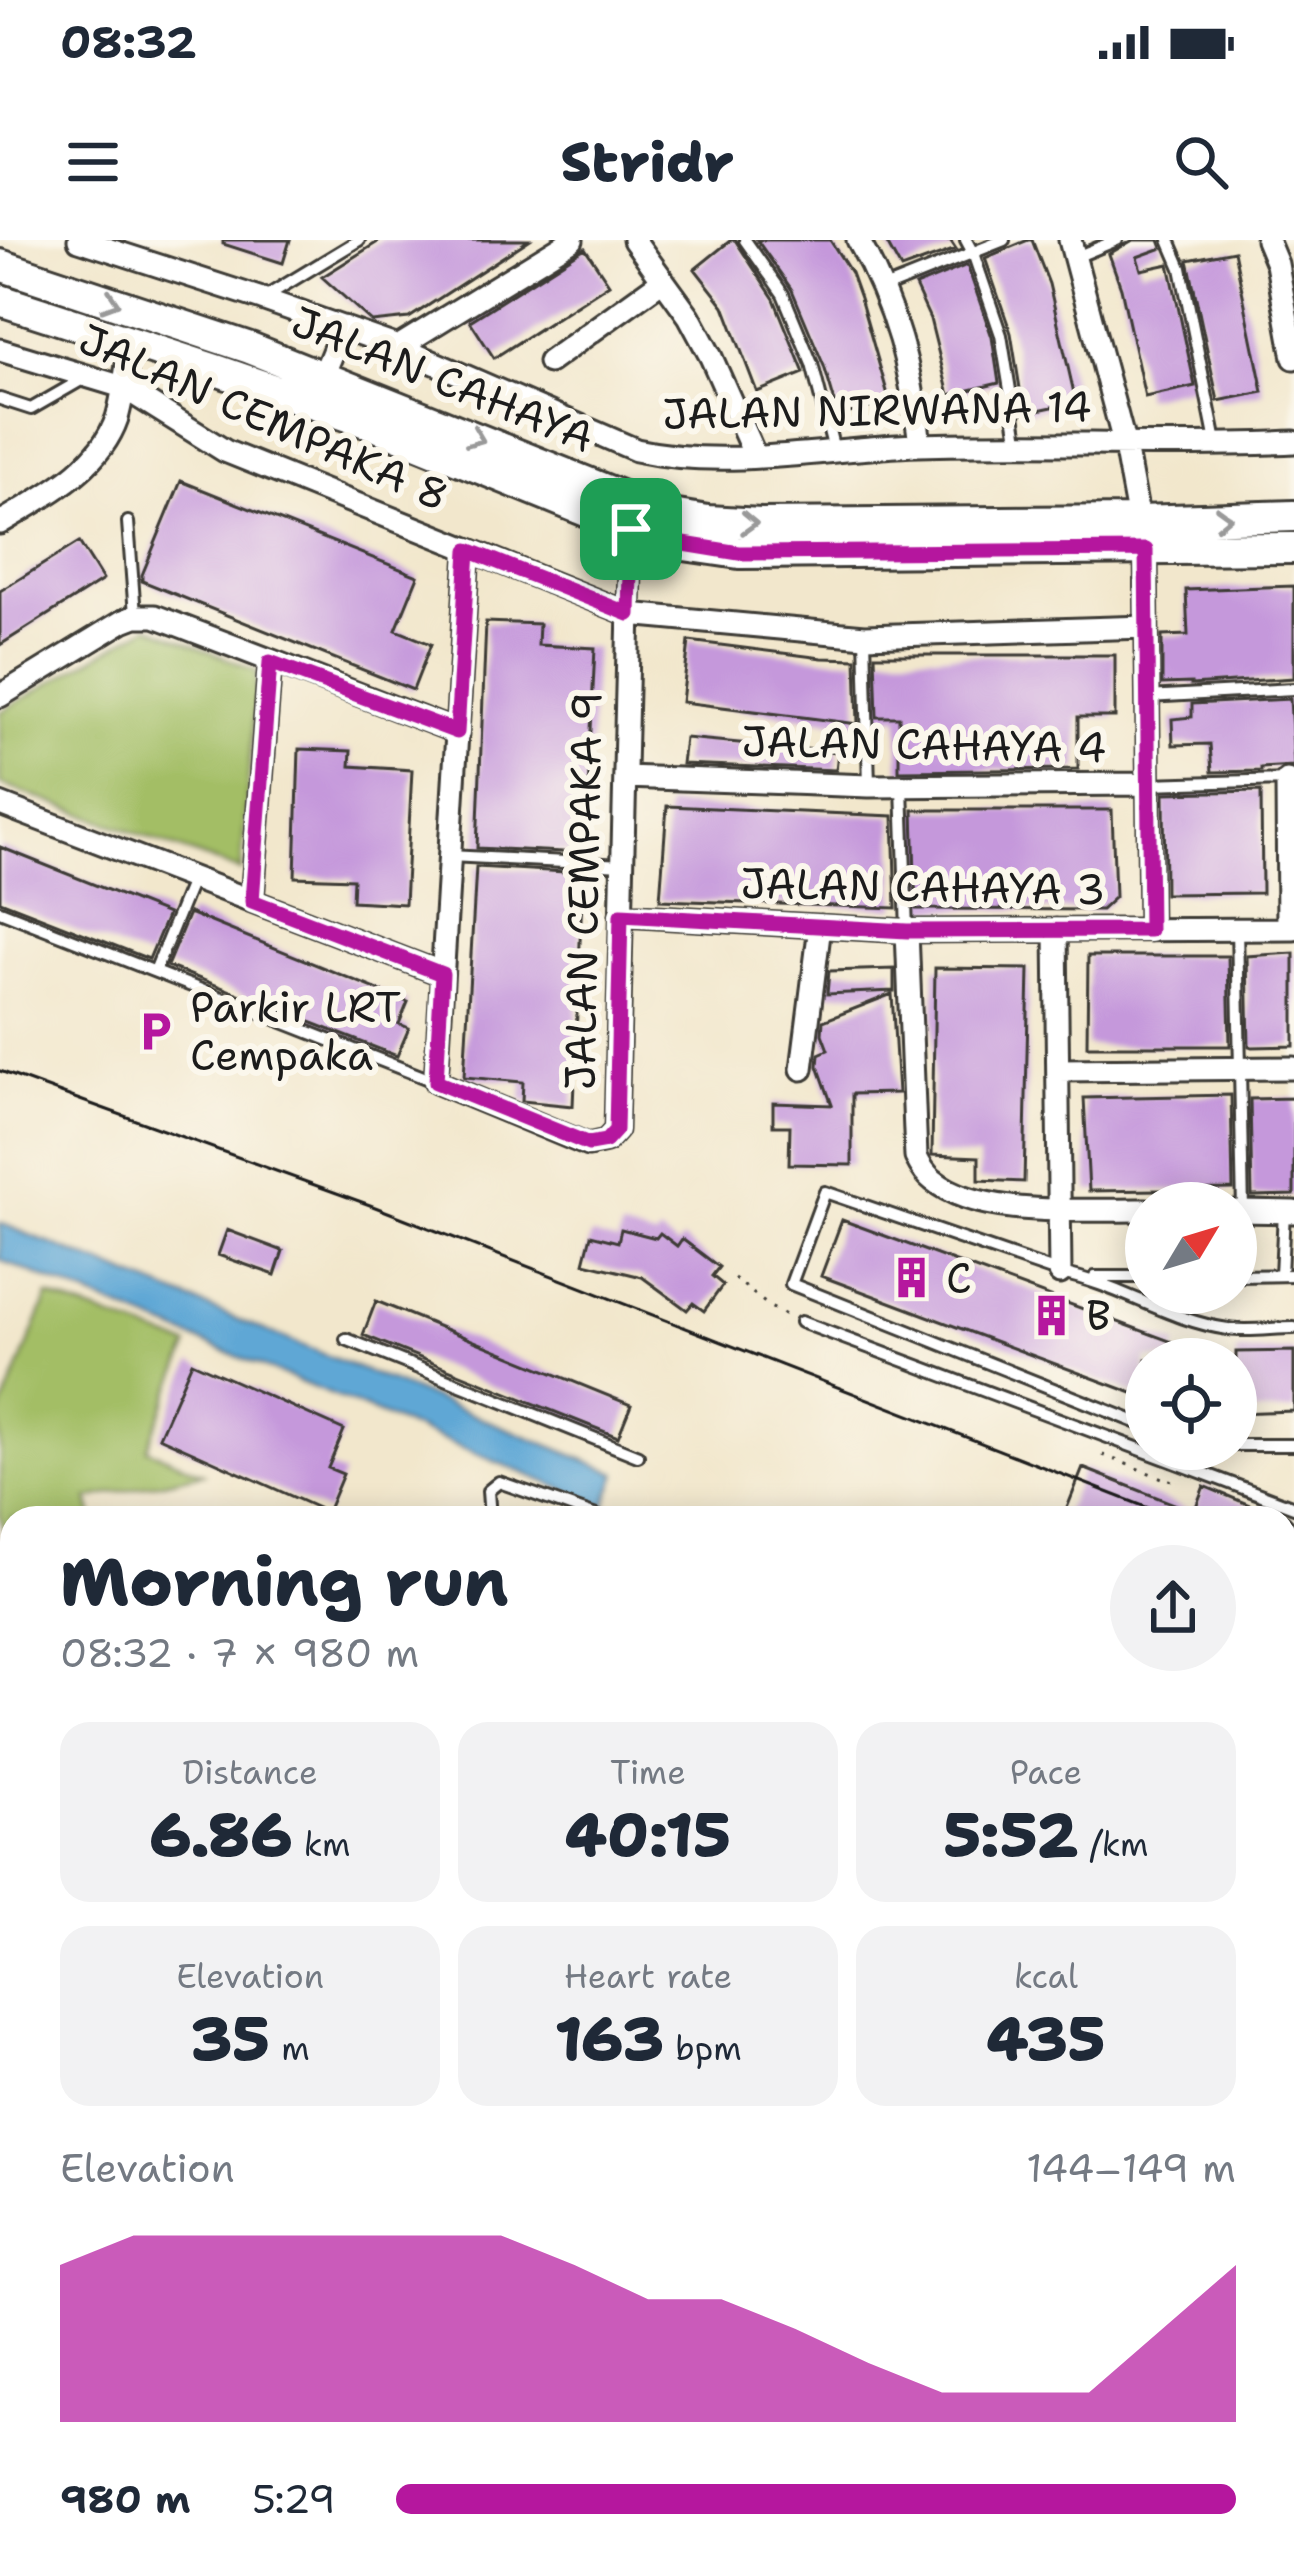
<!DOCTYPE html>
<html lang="en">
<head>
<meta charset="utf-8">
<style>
	body { margin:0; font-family:"Shantell Sans",sans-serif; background:#f2f2f3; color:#1f2937; height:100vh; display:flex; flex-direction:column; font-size:45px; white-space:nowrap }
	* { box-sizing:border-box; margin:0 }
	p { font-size:39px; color:#747a83 }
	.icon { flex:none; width:66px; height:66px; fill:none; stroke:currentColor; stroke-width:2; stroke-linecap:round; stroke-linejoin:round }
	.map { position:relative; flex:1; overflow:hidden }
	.side { position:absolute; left:0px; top:1266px; width:1296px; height:1062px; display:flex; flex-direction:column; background:#fff; border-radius:36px 36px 0 0; box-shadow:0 6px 30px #0003 }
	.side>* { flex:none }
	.needle { width:78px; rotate:52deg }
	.buttons { position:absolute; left:1125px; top:942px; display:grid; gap:24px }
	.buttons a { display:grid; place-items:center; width:132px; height:132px; border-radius:50%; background:#fff; box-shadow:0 6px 30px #0003; font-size:60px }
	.pin { position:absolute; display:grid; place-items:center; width:102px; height:102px; color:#fff; margin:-51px; border-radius:24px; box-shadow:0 6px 18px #0006 }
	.round { display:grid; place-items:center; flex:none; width:126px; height:126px; border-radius:63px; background:#f2f2f3 }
	.summary { display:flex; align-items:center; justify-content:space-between; height:204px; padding:0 60px }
	h1 { font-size:66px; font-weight:800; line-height:90px }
	.stats { display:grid; grid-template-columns:repeat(3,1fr); gap:18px; height:204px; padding:12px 60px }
	.stats div { display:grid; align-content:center; border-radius:30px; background:#f2f2f3; text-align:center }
	.stats b { font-size:60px; font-weight:800 }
	.stats small { font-size:33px; font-weight:400 }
	.stats p { font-size:33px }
	.chart { height:336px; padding:24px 60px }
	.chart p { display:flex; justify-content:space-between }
	.chart svg { width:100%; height:216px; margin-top:12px; fill:#b5179e; opacity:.7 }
	ul { padding:0 60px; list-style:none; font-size:39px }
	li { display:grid; grid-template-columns:192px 144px 1fr; align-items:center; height:90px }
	li i { height:30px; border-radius:15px; background:#b5179e }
	.status { display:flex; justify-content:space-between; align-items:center; height:84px; padding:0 60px; background:#fff; direction:ltr }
	.status svg { height:33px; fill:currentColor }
	header { display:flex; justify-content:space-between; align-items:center; height:156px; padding:0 60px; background:#fff; font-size:54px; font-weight:800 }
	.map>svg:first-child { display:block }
	.green { fill:#a3be65; stroke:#606d40; stroke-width:3 }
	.water { fill:#5ea7d5; stroke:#3d6278; stroke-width:3 }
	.building { fill:#c598db }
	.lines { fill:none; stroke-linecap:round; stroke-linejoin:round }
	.service-casing { stroke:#3c3a36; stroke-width:16 }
	.minor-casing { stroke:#3c3a36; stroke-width:27 }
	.secondary-casing { stroke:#3c3a36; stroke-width:36 }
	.path { stroke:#3c3a36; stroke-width:3; stroke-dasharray:3 9; stroke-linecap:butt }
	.service { stroke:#fff; stroke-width:10 }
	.minor { stroke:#fff; stroke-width:21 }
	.secondary { stroke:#fff; stroke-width:30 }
	.tram { stroke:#1c1c1c; stroke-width:3 }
	.oneway { stroke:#999 }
	.route-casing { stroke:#fff; stroke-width:24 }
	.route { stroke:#b5179e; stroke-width:15 }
	.labels { text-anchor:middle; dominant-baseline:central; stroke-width:12; stroke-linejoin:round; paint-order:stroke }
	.street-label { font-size:42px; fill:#1c1c1c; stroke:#fbf7ec }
	.poi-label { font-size:42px; fill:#1c1c1c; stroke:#fbf7ec; text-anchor:start }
</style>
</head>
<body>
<div class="status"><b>08:32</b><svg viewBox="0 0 49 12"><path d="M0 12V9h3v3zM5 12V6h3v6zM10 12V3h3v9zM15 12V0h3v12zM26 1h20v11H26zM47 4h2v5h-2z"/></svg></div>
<header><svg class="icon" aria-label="menu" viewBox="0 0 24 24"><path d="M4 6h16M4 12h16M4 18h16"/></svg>Stridr<svg class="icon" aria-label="search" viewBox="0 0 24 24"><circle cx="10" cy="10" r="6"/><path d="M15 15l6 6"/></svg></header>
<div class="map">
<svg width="1294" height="2328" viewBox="0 0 1294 2328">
	<rect width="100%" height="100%" fill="#fbf7ec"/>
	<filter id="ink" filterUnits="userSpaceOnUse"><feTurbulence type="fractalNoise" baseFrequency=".00833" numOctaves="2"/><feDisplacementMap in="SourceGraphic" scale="24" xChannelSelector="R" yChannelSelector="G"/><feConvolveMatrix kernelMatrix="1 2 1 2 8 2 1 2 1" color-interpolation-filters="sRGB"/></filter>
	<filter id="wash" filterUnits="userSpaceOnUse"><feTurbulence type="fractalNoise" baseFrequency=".004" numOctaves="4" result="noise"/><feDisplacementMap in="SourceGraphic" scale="48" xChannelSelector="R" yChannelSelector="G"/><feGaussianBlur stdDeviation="2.7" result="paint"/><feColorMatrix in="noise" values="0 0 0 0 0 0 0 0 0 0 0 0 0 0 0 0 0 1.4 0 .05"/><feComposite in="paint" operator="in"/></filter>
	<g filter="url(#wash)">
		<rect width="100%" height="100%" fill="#f2e7cc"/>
		<!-- green -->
		<path class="green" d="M149 386 257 431 241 631 0 544V472Z
			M48 1056 189 1106 147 1209 203 1233 88 1259 93 1278H12V1322L0 1274V1174Z"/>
		<!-- water -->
		<path class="water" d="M0 983 617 1233 605 1266 0 1020Z"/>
		<g id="blocks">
			<!-- building -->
			<path class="building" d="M223 0H290L283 23 223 4Z
				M381 0H529L409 78 372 82 322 37Z
				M731 0H735L774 59 804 133 757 152 724 66 695 29Z
				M757 0H830L851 33 860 58 890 162 839 176 824 126 792 50Z
				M885 0H950L956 9 901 29Z
				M1028 0H1032L1049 44 1076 162 1024 173 1011 93 985 18Z
				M1133 0H1159L1162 8 1137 17 1141 30 1169 24 1195 146 1145 157 1121 48 1109 14Z
				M585 8 609 44 494 118 470 81Z
				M1234 11 1263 152 1218 161 1188 20Z
				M967 25 992 97 999 143 949 155 930 79 915 46Z
				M181 241 418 336 396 390 431 404 413 450 142 341V335Z
				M79 302 103 340 0 405V351Z
				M1294 346V438L1191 445V443L1162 444V396L1188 395 1186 350Z
				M486 382 539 384 538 405 595 408 585 613 477 608Z
				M689 401 822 418 856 419 858 484 682 462Z
				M875 415H1115V477H1078V529L899 531V477H877Z
				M1290 459 1294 526 1261 528V531L1212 532 1210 504 1173 505 1172 479 1192 477V464Z
				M685 498 838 512 836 530 682 524Z
				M299 509 351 511 350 526 412 530 405 664 352 661 353 639 295 637Z
				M1261 551 1262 653 1165 654 1164 553Z
				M667 566 893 576 896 668 660 660Z
				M913 570H1112L1115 657 1101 670 916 669Z
				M0 607 168 674 149 719 0 661Z
				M476 627 583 633 573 866 522 861 523 842 464 837Z
				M189 673 408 762 399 784 409 788 397 816 167 726Z
				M1294 713V806L1252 807 1249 806 1247 716Z
				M1088 716H1228L1230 806H1087Z
				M935 728 1029 729 1024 942 979 940V917L932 915Z
				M894 729V751L827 754 829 731Z
				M892 754 898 853 852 854V925L789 924 790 886H773V863L832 865 818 826 819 814 828 810 822 794 823 781Z
				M1231 855 1233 949 1089 951 1084 858Z
				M1294 858V955L1252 956 1250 859Z
				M842 980 1178 1104 1172 1119H1146V1158L821 1036Z
				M621 989 656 998 660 993 677 1006 682 999 719 1027 712 1036 723 1045 704 1071 693 1063 687 1070 642 1037 584 1023 591 995 618 1002Z
				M227 990 283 1011 275 1035 218 1015Z
				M376 1061 631 1165 618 1197 363 1095Z
				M1294 1111V1171L1236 1173V1112Z
				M192 1122 344 1190 328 1228 343 1234 327 1272 159 1197Z
				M1083 1228 1194 1272 1204 1246 1250 1265 1245 1278H1063Z"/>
		</g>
	</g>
	<g filter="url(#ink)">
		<use href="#blocks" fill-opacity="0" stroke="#3c3a36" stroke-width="3"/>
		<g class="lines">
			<defs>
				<path id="service" d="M745 0 783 54 812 124 834 210
					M966 0 973 13 1001 95 1019 205
					M1169 0 1181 28 1216 202
					M1076 17 1117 0
					M884 48 1004 0
					M265 57 359 0
					M0 159 31 169 83 139
					M128 282 135 375
					M865 396 869 546
					M1147 457 1294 449
					M1148 544 1289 540
					M902 547 907 691
					M449 616 623 625
					M0 671 436 842
					M1237 688 1243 971
					M155 731 193 638
					M1281 1035 1284 971
					M1236 1036 1294 1035
					M1095 1037H1146
					M801 1082 1294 1267
					M346 1099 638 1216
					M1146 1186 791 1044 825 952 1060 1033C1118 1044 1169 1081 1228 1089 1249 1092 1273 1088 1294 1088
					M1236 1205H1294
					M490 1278 488 1251 499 1242 602 1278
					M1284 1281 1294 1292
					M1284 1432 1294 1436
					M1284 1635 1294 1638
					M1284 1971 1294 1867
					M1284 2124 1294 2125
					M1284 2266H1294
					M903 2328 906 2316
					M1016 2328 1019 2316
					M1109 2328 1110 2316
					M1199 2328 1201 2316"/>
				<path id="minor" d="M79 0 262 59 398 107 636 210C728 230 825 208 918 205 1044 201 1169 208 1294 202
					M634 0 689 76 711 117 755 216
					M858 0C896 68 911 127 920 205
					M1070 0 1125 206 1139 281
					M1267 0 1277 24 1294 118
					M398 107 572 0
					M0 110 123 147 225 211 629 374 865 396 1146 387
					M549 122 663 40
					M323 136 343 87
					M0 283C44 256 99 230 117 178 124 154 126 128 130 103
					M468 310 436 842 588 905 606 901 616 890 631 289
					M1146 310 1150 690
					M0 456 123 381 136 376H155L457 492
					M625 537 869 546 1148 544
					M1287 540 1288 689
					M0 564 442 734
					M252 661 270 422
					M621 675 907 691 1294 689
					M1056 690 1060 1033
					M907 691 916 917C920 925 925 934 933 940 980 979 1086 969 1146 970
					M802 829 820 686
					M1058 830 1294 828
					M1236 971 1294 972
					M1284 1518 1294 1522
					M0 1527 12 1524
					M0 1719 12 1716
					M1284 1748 1294 1752
					M1284 1808 1294 1812
					M0 1994 12 2044
					M77 2316 79 2328
					M258 2316 260 2328
					M363 2316 366 2328
					M492 2316 494 2328
					M846 2325 862 2328"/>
				<path id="secondary" d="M0 25 250 108 665 274 708 281 761 284 1139 281 1294 276
					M0 60 219 131 372 184 631 289 684 305 739 313 1294 308"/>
			</defs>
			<!-- service casing -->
			<use href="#service" class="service-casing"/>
			<!-- minor casing -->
			<use href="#minor" class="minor-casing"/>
			<!-- secondary casing -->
			<use href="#secondary" class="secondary-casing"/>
			<!-- path -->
			<path class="path" d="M734 1038 770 1067 786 1075
				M1103 1215 1170 1241 1171 1239
				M1284 1375 1294 1379"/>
			<!-- service -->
			<use href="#service" class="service"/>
			<!-- minor -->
			<use href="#minor" class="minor"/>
			<!-- secondary -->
			<use href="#secondary" class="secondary"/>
			<!-- tram -->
			<path class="tram" d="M0 831 370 965 1174 1278
				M1284 1321 1294 1325"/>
		</g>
		<!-- one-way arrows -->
		<defs><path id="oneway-chevron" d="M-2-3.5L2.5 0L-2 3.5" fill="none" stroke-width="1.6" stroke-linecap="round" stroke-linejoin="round" transform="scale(3)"/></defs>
		<g class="oneway">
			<use href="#oneway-chevron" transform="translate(111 62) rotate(18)"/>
			<use href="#oneway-chevron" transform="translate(476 198) rotate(22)"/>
			<use href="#oneway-chevron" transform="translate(1223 278) rotate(-2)"/>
			<use href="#oneway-chevron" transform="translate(749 283) rotate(2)"/>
		</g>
	</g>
	<g class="lines" filter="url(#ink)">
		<defs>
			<path id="route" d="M631 289 684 304 739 313 1146 310 1150 690 907 691 621 675 616 890 606 901 589 904 436 842 442 734 252 661 270 422 457 492 468 310 629 374Z"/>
		</defs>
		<!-- route casing -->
		<use href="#route" class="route-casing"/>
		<!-- route -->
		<use href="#route" class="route"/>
	</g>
	<!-- icons -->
	<defs>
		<symbol id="parking-bare" viewBox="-9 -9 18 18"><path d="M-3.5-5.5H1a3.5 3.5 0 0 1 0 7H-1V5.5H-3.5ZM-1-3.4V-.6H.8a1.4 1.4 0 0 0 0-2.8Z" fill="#b5179e" stroke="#fbf7ec" stroke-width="2.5" paint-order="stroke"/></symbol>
		<symbol id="building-bare" viewBox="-9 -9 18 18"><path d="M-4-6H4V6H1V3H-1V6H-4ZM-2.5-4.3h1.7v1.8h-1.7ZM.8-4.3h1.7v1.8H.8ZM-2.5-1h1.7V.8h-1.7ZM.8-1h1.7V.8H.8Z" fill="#b5179e" stroke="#fbf7ec" stroke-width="2.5" paint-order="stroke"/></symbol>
	</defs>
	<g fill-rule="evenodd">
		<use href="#parking-bare" x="126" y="762" width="59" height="59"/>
		<use href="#building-bare" x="882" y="1008" width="59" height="59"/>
		<use href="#building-bare" x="1022" y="1046" width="59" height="59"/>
	</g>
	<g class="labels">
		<!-- street labels -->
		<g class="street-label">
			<text transform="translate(443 139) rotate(22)">JALAN CAHAYA</text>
			<text transform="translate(877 170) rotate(-1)">JALAN NIRWANA 14</text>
			<text transform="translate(264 177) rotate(24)">JALAN CEMPAKA 8</text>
			<text transform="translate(924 504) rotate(1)">JALAN CAHAYA 4</text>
			<text transform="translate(923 646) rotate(1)">JALAN CAHAYA 3</text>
			<text transform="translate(583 651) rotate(-89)">JALAN CEMPAKA 9</text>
		</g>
		<!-- poi labels -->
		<g class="poi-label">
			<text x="190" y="767">Parkir LRT<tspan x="190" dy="48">Cempaka</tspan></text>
			<text x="946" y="1038">C</text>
			<text x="1086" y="1075">B</text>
		</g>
	</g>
</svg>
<div class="buttons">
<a><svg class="needle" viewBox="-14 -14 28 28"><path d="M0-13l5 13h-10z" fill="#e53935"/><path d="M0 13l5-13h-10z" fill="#747a83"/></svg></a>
<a><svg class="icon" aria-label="locate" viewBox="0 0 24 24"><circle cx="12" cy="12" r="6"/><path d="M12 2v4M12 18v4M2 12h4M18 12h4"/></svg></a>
</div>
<div class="pin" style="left:631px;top:289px;background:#1e9e55"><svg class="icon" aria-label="arrive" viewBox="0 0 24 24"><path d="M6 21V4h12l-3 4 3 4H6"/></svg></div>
<section class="side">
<div class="summary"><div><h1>Morning run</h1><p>08:32 · 7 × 980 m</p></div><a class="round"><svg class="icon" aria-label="share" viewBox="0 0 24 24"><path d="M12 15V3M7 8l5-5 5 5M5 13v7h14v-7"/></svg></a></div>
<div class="stats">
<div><p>Distance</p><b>6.86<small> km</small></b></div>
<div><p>Time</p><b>40:15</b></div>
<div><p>Pace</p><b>5:52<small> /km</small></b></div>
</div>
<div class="stats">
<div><p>Elevation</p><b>35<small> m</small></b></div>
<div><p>Heart rate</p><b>163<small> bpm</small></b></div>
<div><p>kcal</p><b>435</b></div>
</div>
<div class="chart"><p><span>Elevation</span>144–149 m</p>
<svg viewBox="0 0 160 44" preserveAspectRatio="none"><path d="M0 44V12L10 6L20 6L30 6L40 6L50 6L60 6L70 12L80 19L90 19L100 25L110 32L120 38L130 38L140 38L150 25L160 12V44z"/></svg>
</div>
<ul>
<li><b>980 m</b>5:29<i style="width:100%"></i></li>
</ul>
</section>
</div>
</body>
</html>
